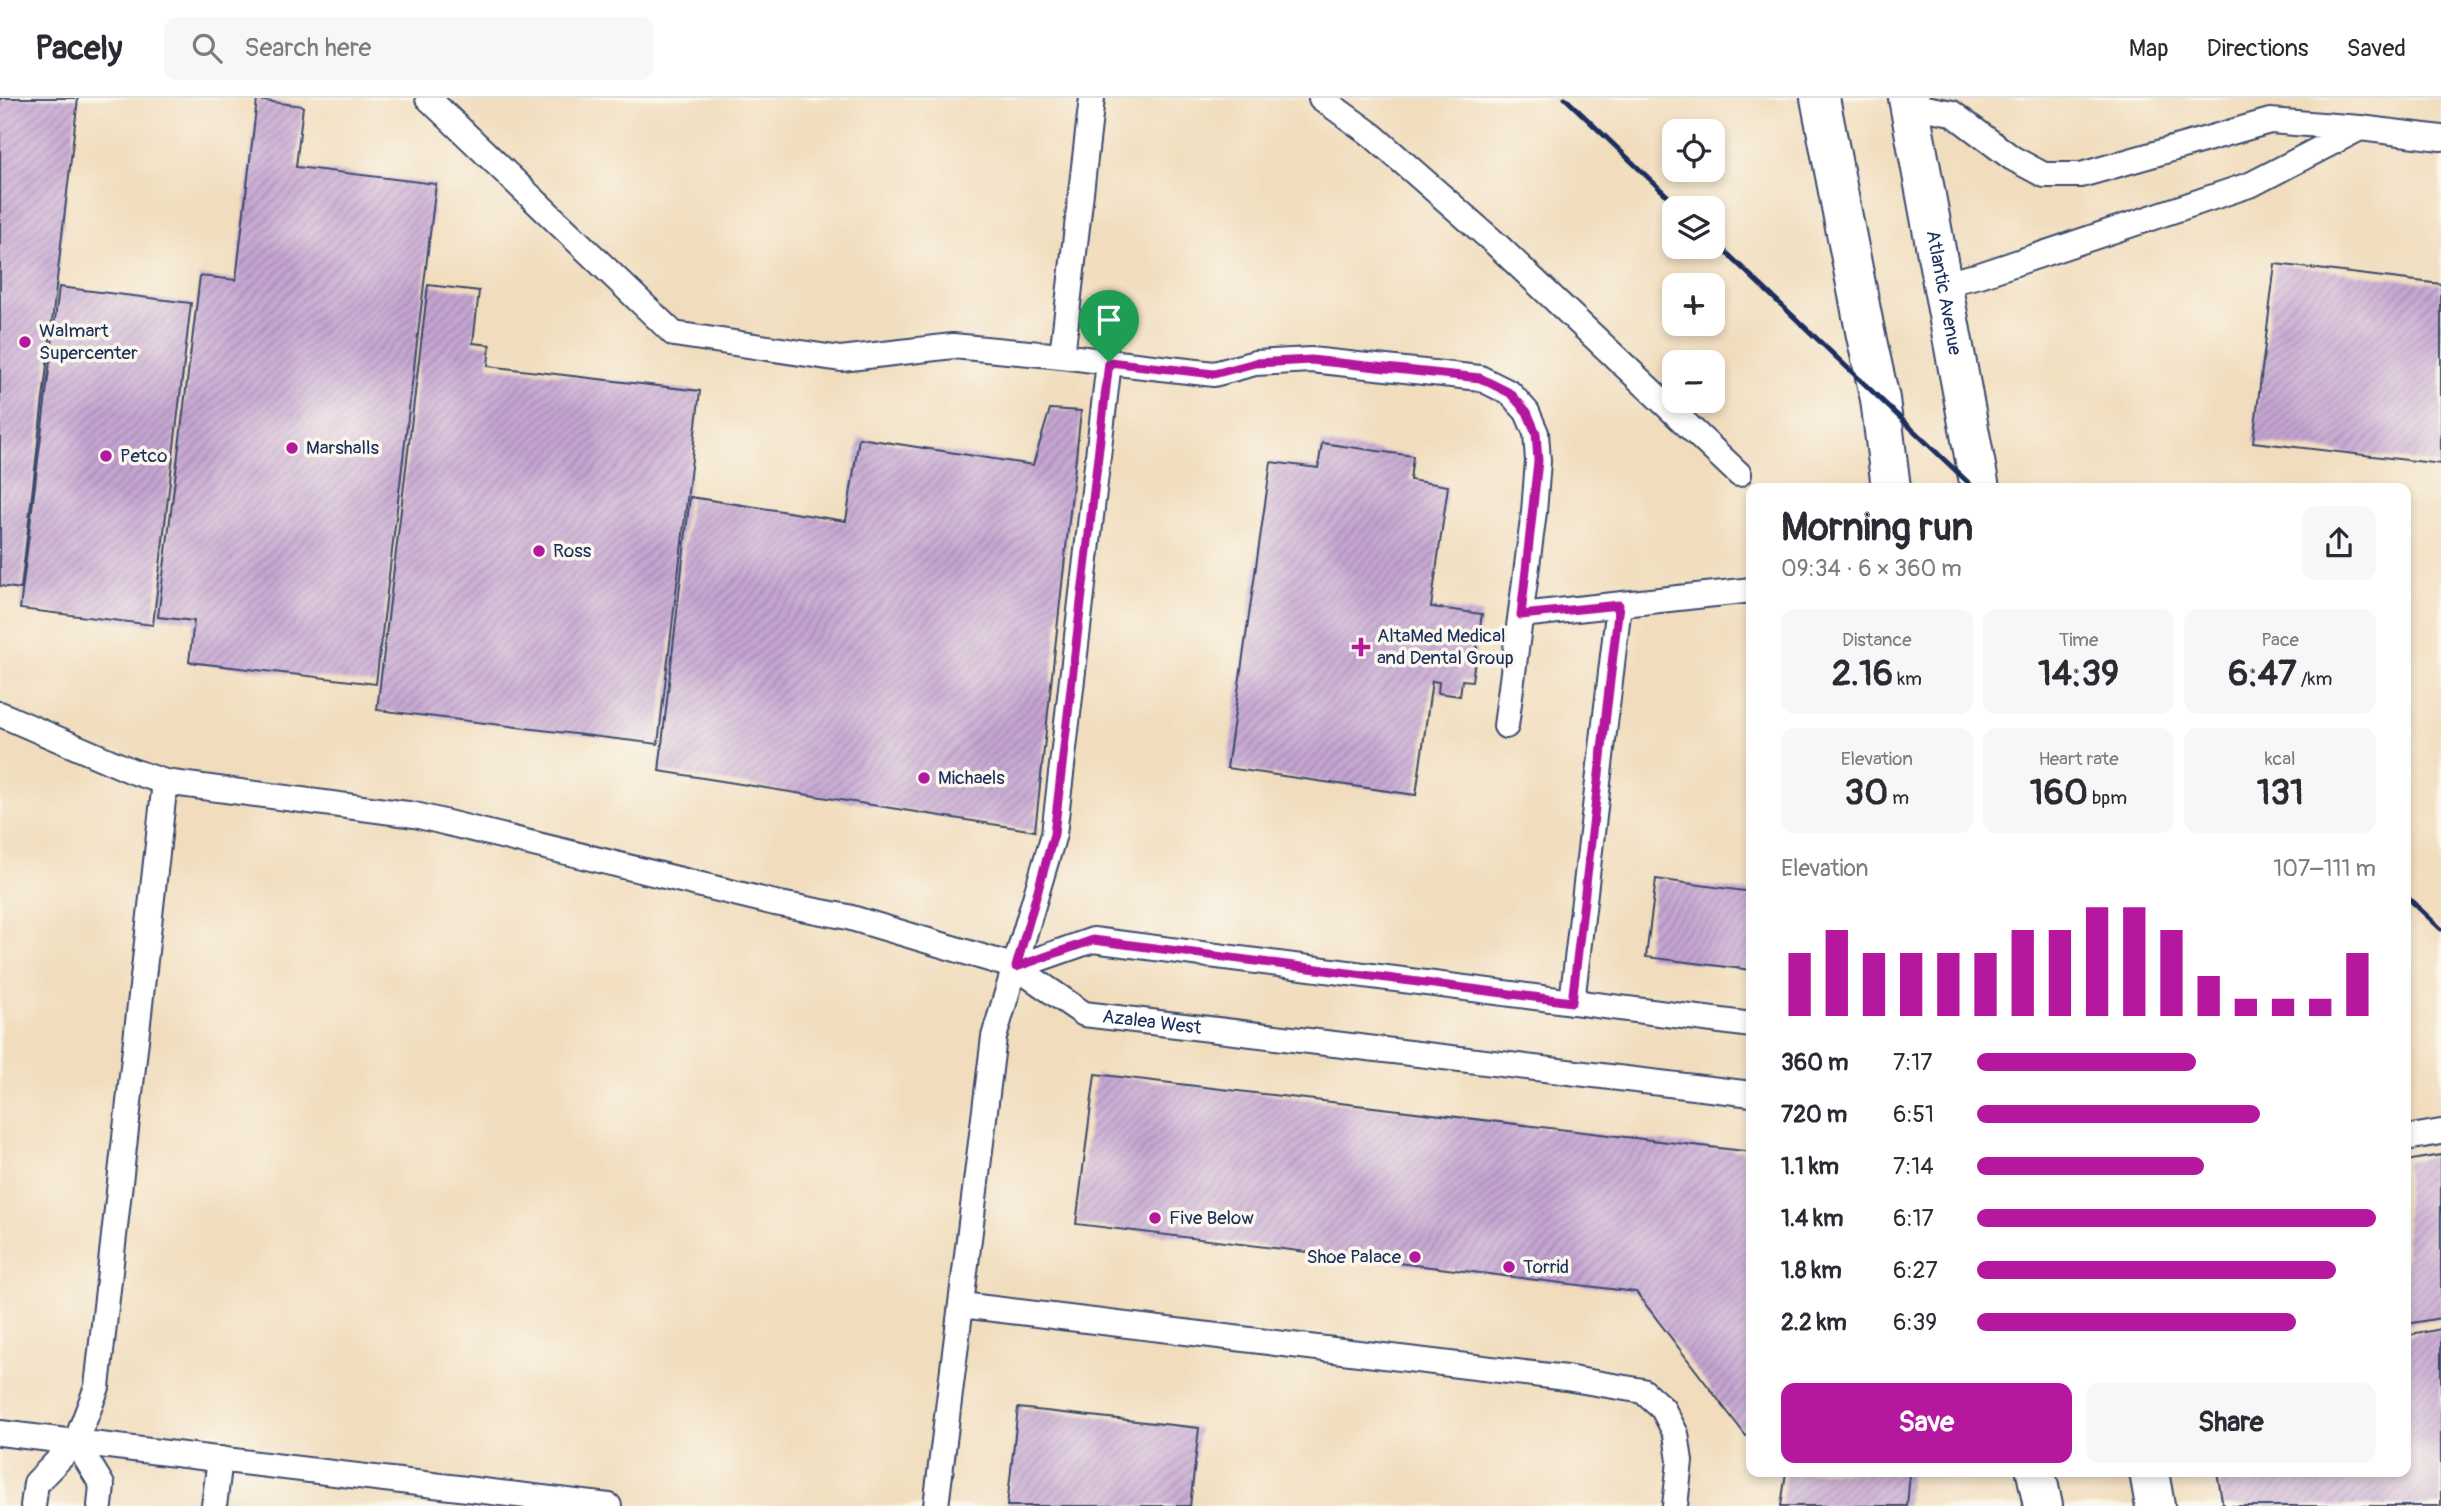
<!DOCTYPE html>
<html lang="en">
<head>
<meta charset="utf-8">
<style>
	body { margin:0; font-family:Pangolin,sans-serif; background:#f7f7f7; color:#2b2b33; height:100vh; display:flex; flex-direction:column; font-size:26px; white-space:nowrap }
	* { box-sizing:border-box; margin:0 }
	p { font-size:23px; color:#7c7c81 }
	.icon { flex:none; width:38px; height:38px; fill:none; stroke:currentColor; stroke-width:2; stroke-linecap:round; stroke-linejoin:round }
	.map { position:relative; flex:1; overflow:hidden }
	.details { position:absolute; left:1746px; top:385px; width:665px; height:994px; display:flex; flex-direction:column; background:#fff; border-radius:14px; box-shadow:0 4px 10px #0003 }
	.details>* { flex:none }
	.fabs { position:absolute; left:1662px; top:21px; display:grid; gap:14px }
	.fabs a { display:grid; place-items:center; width:63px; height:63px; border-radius:14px; background:#fff; box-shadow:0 4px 10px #0003; font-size:35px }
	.pin { position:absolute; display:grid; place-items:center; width:60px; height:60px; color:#fff; margin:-72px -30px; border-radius:50% 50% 50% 0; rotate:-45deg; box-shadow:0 0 7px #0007 }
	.pin .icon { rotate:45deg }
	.round { display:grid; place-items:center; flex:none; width:74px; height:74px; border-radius:14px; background:#f7f7f7 }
	.summary { display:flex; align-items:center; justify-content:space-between; height:119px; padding:0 35px }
	h1 { font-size:38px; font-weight:800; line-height:52px }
	.metrics { display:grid; grid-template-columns:repeat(3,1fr); gap:10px; height:119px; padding:7px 35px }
	.metrics div { display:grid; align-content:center; border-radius:14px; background:#f7f7f7; text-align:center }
	.metrics b { font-size:35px; font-weight:800 }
	.metrics small { font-size:19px; font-weight:400 }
	.metrics p { font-size:19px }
	.chart { height:196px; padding:14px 35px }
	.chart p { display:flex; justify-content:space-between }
	.chart svg { width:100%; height:126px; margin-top:7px; stroke:#b5179e; stroke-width:6 }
	.cta { display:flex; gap:14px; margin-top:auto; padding:14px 35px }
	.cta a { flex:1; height:80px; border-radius:14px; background:#b5179e; color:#fff; font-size:28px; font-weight:800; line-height:80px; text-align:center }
	.cta a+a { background:#f7f7f7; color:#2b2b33 }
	ul { padding:0 35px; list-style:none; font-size:23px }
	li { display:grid; grid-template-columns:112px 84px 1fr; align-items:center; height:52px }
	li i { height:18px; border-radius:9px; background:#b5179e }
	header { display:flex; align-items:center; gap:42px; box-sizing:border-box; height:98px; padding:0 35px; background:#fff; border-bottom:2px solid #e1e1e2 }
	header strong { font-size:33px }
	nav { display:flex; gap:38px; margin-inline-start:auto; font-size:24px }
	.search { width:490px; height:63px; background:#f7f7f7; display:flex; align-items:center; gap:18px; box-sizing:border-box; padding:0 24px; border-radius:14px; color:#7c7c81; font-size:26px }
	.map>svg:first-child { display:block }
	.building { fill:url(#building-hatch) }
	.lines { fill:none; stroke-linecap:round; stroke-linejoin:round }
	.service-casing { stroke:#3b496c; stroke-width:28 }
	.primary-casing { stroke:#3b496c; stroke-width:42 }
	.service { stroke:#fff; stroke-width:24 }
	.primary { stroke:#fff; stroke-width:38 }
	.rail { stroke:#1b2f5e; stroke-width:5 }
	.route-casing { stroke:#fff; stroke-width:14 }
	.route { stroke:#b5179e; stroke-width:9 }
	.poi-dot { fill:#b5179e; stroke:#fbf7ec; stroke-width:2.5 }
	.labels { text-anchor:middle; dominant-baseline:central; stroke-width:7; stroke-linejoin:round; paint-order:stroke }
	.street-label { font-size:19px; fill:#1b2f5e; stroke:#fbf7ec }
	.poi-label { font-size:19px; fill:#1b2f5e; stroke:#fbf7ec; text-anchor:start }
</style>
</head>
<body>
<header>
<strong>Pacely</strong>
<div class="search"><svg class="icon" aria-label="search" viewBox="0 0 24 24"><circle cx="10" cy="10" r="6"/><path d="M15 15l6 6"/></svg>Search here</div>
<nav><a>Map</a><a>Directions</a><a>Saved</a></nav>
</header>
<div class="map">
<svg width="2441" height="1408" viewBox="0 0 2441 1408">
	<defs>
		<pattern id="building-hatch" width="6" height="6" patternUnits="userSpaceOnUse" patternTransform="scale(1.75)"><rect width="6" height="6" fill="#c5a5d1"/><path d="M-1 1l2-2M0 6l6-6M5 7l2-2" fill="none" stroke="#9f87ad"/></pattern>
	</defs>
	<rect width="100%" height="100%" fill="#fbf7ec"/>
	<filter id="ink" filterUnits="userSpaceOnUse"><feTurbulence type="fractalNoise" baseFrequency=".0143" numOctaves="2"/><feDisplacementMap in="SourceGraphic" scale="14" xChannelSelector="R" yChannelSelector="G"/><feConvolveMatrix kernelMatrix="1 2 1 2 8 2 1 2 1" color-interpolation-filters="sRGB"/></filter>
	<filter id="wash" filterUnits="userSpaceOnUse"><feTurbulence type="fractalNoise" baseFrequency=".00686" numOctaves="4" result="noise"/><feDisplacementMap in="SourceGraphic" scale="28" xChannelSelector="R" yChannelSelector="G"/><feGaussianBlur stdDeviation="1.57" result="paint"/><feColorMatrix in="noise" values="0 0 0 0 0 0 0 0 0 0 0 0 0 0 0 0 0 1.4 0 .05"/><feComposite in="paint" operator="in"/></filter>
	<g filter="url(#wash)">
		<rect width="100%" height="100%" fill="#f1ddbd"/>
		<g id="blocks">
			<!-- building -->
			<path class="building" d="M0 0H78L21 491 0 488Z
				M257 2 303 8 296 69 436 86 376 586 189 564 194 523 158 519 200 178 236 182Z
				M2275 166 2441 186V366L2253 344Z
				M428 187 479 193 473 245 490 247 488 268 700 293 658 646 377 612Z
				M59 189 191 205 153 527 20 511Z
				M1050 311 1081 313 1035 733 659 673 690 399 846 423 859 340 1033 367Z
				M1322 345 1413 358 1410 382 1448 388 1431 509 1482 516 1472 583 1462 582 1460 598 1438 595 1439 584 1432 583 1416 697 1227 670 1271 364 1318 370Z
				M1656 781 1752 794V872L1646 859Z
				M1095 976 1752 1054V1337L1746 1338 1636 1194 1076 1126Z
				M2441 1057V1220L2406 1226V1063Z
				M2441 1231V1408H2223L2217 1374H2406V1238Z
				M1018 1310 1199 1330 1190 1408H1007Z
				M1786 1374H1887L1910 1376 1907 1408H1781Z"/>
		</g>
	</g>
	<g filter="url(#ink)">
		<use href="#blocks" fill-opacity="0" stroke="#3b496c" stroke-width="2"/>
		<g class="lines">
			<defs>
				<g id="service">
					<path d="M428 0 674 236 841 261 953 248 1062 258"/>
					<path d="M1321 0 1372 37 1496 146 1739 376"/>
					<path d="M1909 7 1952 15 2012 60 2044 77H2081L2270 23 2360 30 2252 86 1980 177 1942 186"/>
					<path d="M2360 30 2441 40"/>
					<path d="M1109 264 1214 276 1255 265 1311 262 1480 280 1510 295 1527 314 1536 335 1538 363 1534 414 1506 628"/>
					<path d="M1521 517 1752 492"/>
					<path id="s1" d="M0 616 132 673 165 684 415 717 775 805 848 819 1016 869 1084 916 1752 996"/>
					<path d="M1016 869 1093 842 1752 927"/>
					<path d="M1572 904 1619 507"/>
					<path d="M2406 1040 2441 1034"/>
					<path d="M961 1207 1566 1280 1643 1293 1663 1311 1676 1336 1680 1363 1675 1408"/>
					<path d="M0 1335 609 1408"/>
					<path d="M76 1344 102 1387 100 1408"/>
					<path d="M33 1408 36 1385 76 1344 97 1289 165 684"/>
					<path d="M214 1408 220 1361"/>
					<path d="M936 1408 994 939 1054 736 1109 264 1062 258 1092 0"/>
				</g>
				<g id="primary">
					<path d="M1820 0 1866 238 1880 301 1891 390"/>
					<path id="s2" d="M1908 0 1980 390"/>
					<path d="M2036 1374 2043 1408"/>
					<path d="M2149 1374 2155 1408"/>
				</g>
			</defs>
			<!-- service casing -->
			<use href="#service" class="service-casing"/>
			<!-- primary casing -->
			<use href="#primary" class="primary-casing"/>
			<!-- service -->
			<use href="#service" class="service"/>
			<!-- primary -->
			<use href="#primary" class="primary"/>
			<!-- rail -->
			<path class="rail" d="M1565 0 1680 110
				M1713 142 1974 390
				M2406 798 2441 831"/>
		</g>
	</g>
	<g class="lines" filter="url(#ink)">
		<defs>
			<path id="route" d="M1311 262 1480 280 1510 295 1527 314 1536 335 1538 363 1521 517 1619 507 1572 904 1093 842 1016 869 1054 736 1109 264 1214 276 1255 265Z"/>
		</defs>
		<!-- route casing -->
		<use href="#route" class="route-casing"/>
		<!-- route -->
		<use href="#route" class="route"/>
	</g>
	<!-- markers -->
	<g class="poi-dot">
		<circle cx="25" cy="244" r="7"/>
		<circle cx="292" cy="350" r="7"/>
		<circle cx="106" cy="358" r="7"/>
		<circle cx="539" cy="453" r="7"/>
		<path d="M1357.5 538.5h7v7h7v7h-7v7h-7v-7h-7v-7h7z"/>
		<circle cx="924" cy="680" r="7"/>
		<circle cx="1155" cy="1120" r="7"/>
		<circle cx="1415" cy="1159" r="7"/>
		<circle cx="1509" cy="1169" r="7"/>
	</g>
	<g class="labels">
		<!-- street labels -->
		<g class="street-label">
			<text stroke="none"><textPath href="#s2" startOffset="198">Atlantic Avenue</textPath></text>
			<text stroke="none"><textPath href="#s1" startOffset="1202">Azalea West</textPath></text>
		</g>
		<!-- poi labels -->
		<g class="poi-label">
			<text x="39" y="233">Walmart<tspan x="39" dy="22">Supercenter</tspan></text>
			<text x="306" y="350">Marshalls</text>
			<text x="120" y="358">Petco</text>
			<text x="553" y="453">Ross</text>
			<text x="1377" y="538">AltaMed Medical<tspan x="1377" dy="22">and Dental Group</tspan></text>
			<text x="938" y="680">Michaels</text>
			<text x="1169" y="1120">Five Below</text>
			<text x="1401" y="1159" text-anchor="end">Shoe Palace</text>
			<text x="1523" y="1169">Torrid</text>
		</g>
	</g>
</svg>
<div class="fabs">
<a><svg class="icon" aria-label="locate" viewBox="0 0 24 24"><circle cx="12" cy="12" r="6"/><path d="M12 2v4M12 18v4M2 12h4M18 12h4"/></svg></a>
<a><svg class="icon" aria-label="layers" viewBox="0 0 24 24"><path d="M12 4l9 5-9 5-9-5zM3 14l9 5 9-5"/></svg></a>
<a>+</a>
<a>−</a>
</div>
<div class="pin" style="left:1109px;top:264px;background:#1e9e55"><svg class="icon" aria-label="arrive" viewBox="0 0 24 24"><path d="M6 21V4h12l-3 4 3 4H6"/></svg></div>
<section class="details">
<div class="summary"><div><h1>Morning run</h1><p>09:34 · 6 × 360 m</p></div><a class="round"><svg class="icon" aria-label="share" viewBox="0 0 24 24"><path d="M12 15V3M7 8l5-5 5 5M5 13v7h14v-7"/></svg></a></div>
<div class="metrics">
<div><p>Distance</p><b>2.16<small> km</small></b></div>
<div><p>Time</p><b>14:39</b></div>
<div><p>Pace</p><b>6:47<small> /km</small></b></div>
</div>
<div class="metrics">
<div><p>Elevation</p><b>30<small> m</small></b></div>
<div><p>Heart rate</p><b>160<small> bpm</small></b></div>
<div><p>kcal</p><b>131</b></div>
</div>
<div class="chart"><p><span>Elevation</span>107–111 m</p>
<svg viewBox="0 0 160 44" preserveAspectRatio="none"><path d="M5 44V22M15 44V14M25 44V22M35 44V22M45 44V22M55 44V22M65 44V14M75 44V14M85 44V6M95 44V6M105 44V14M115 44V30M125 44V38M135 44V38M145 44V38M155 44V22"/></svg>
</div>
<ul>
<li><b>360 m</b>7:17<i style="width:55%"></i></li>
<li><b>720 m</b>6:51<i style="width:71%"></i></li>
<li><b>1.1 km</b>7:14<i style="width:57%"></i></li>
<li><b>1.4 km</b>6:17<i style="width:100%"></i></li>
<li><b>1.8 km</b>6:27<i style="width:90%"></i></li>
<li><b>2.2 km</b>6:39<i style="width:80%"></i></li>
</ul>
<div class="cta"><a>Save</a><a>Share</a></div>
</section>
</div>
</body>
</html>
